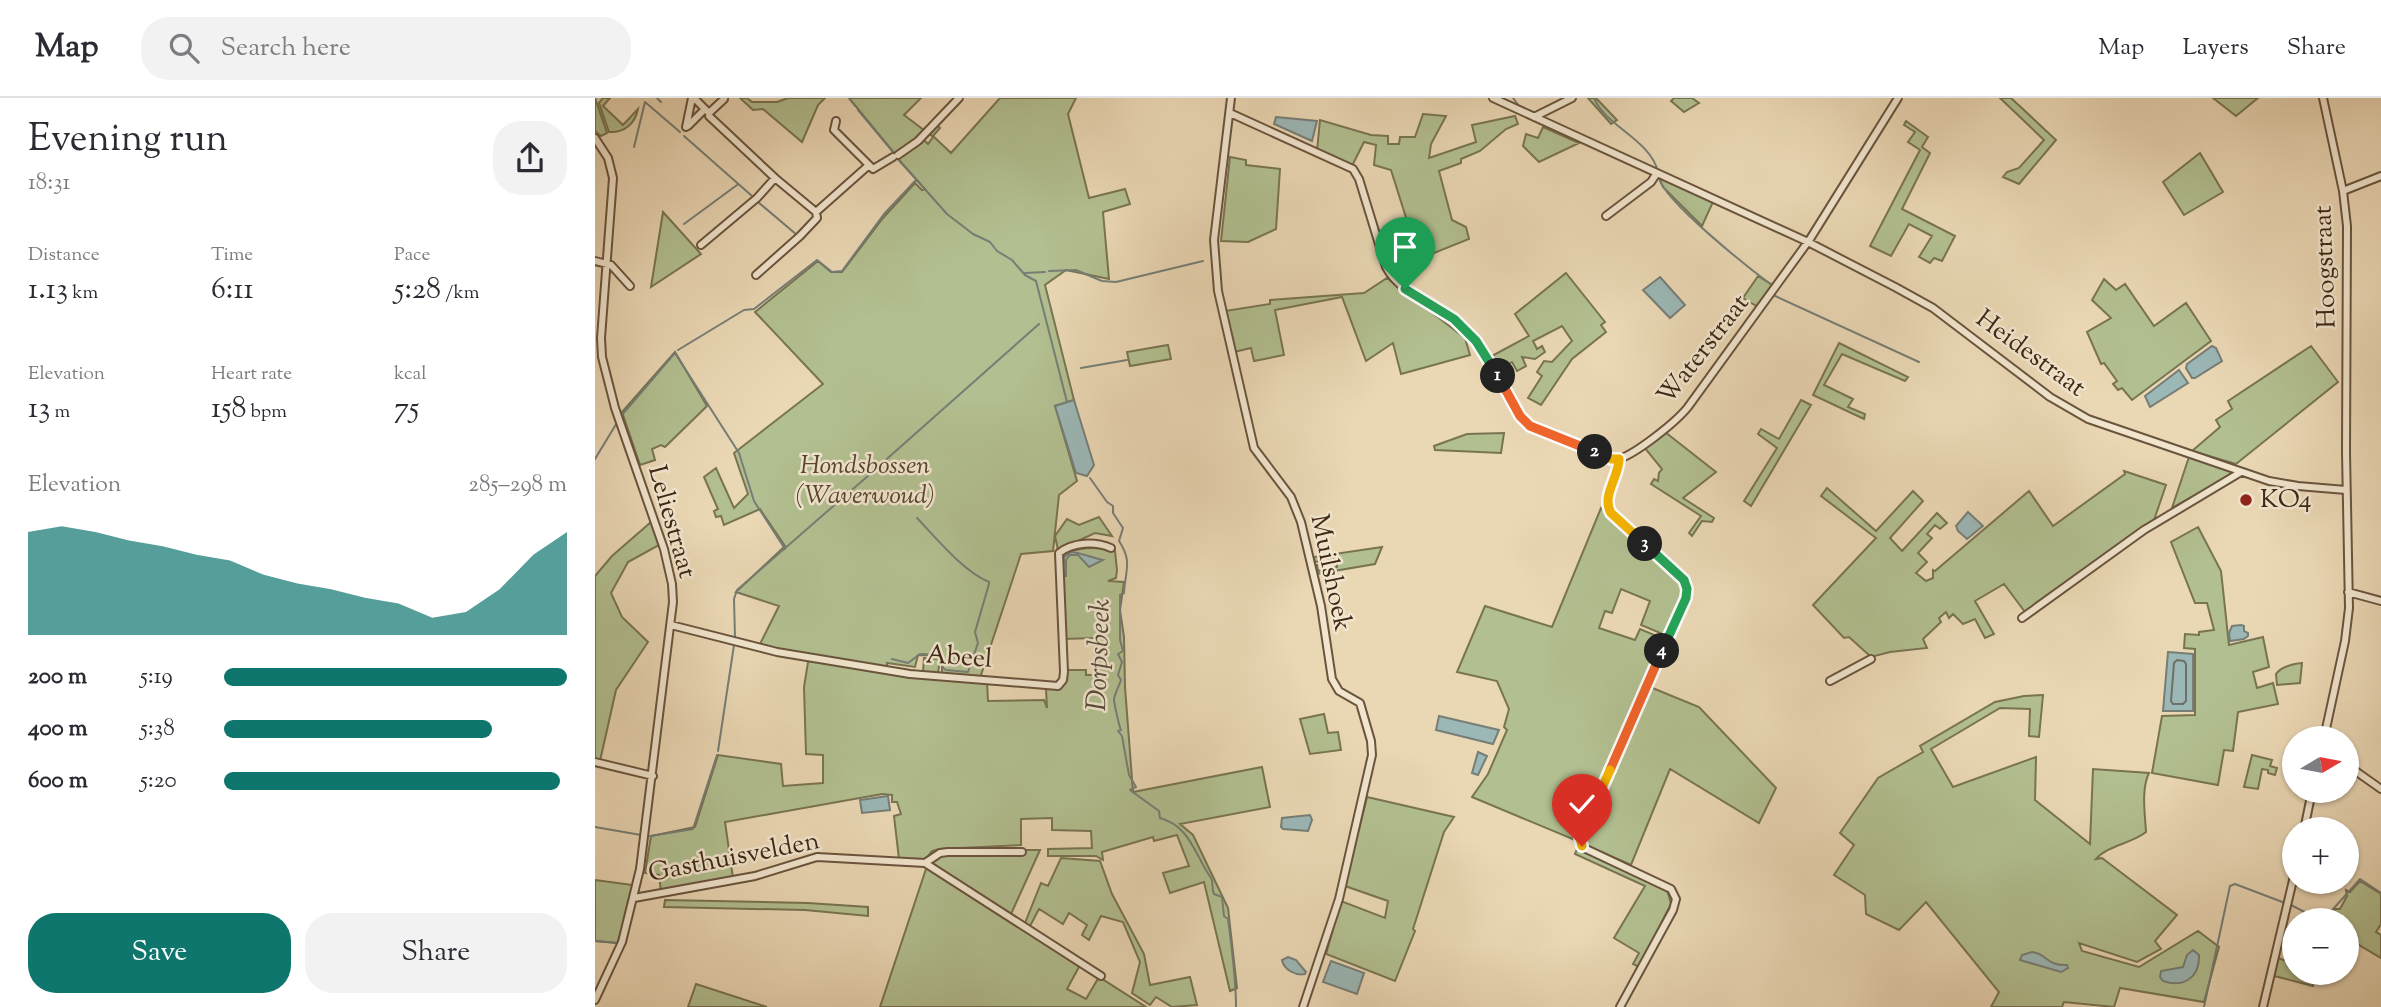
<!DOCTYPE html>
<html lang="en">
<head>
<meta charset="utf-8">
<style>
	body { margin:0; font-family:"Sorts Mill Goudy",serif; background:#f2f2f3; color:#2b2b33; height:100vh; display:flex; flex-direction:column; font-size:26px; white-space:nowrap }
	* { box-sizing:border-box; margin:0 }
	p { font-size:23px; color:#7c7c81 }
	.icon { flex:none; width:38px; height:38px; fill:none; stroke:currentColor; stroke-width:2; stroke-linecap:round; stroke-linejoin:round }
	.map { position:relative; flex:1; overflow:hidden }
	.sheet { display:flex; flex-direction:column; background:#fff; width:595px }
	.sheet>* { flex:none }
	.needle { width:46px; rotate:80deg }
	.fabs { position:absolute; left:1687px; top:628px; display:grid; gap:14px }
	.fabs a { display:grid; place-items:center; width:77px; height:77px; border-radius:50%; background:#fff; box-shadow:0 2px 5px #0004; font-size:35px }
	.pin { position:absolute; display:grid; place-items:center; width:60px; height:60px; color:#fff; margin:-72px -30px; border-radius:50% 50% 50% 0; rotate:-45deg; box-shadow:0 0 7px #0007 }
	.pin .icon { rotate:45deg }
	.km { position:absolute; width:35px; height:35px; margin:-18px; border-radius:50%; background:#222; color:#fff; font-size:19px; line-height:35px; text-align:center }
	.round { display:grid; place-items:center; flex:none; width:74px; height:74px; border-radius:28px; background:#f2f2f3 }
	.overview { display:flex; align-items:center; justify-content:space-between; height:119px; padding:0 28px }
	h1 { font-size:38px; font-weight:600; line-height:52px }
	.stats { display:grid; grid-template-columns:repeat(3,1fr); gap:10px; height:119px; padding:7px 28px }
	.stats div { display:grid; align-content:center }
	.stats b { font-size:30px; font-weight:600 }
	.stats small { font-size:19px; font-weight:400 }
	.stats p { font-size:19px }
	.chart { height:196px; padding:14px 28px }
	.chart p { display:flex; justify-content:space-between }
	.chart svg { width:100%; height:126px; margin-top:7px; fill:#0f766e; opacity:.7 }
	.cta { display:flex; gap:14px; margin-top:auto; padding:14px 28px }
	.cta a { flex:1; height:80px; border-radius:28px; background:#0f766e; color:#fff; font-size:28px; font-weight:600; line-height:80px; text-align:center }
	.cta a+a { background:#f2f2f3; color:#2b2b33 }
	ul { padding:0 28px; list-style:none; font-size:23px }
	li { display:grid; grid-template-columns:112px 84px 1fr; align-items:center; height:52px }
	li i { height:18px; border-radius:9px; background:#0f766e }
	header { display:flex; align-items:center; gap:42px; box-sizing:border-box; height:98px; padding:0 35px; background:#fff; border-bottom:2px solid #e1e1e2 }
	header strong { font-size:33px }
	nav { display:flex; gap:38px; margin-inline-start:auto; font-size:24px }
	.search { width:490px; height:63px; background:#f2f2f3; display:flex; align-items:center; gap:18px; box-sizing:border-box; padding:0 24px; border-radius:28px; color:#7c7c81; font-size:26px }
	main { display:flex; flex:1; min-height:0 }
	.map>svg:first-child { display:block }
	.green { fill:#b2bf90; stroke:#787452; stroke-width:2 }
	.water { fill:#9bb7b6; stroke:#767e76; stroke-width:2 }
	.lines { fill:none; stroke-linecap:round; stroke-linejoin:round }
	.shore { stroke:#6d7066; stroke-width:2 }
	.stream { stroke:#767e76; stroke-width:2 }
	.minor-casing { stroke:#6a543d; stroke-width:10 }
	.minor { stroke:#f1e5ce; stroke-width:6 }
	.split-1-casing { stroke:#fff; stroke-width:14 }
	.split-2-casing { stroke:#fff; stroke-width:14 }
	.split-3-casing { stroke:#fff; stroke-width:14 }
	.split-4-casing { stroke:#fff; stroke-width:14 }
	.split-5-casing { stroke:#fff; stroke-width:14 }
	.split-6-casing { stroke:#fff; stroke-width:14 }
	.split-1 { stroke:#22a559; stroke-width:9 }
	.split-2 { stroke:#f0652b; stroke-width:9 }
	.split-3 { stroke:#f5b400; stroke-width:9 }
	.split-4 { stroke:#22a559; stroke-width:9 }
	.split-5 { stroke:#f0652b; stroke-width:9 }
	.split-6 { stroke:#f5b400; stroke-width:9 }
	.poi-dot { fill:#8f2418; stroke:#f1e5ce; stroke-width:2.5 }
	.labels { text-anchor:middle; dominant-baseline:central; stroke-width:5; stroke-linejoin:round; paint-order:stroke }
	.street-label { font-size:26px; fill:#3f2815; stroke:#f1e5ce }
	.park-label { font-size:26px; font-style:italic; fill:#56462e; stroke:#f1e5ce }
	.poi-label { font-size:26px; fill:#3f2815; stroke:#f1e5ce; text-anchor:start }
	.water-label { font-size:28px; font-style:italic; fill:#564c3d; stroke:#f1e5ce }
</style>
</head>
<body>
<header>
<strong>Map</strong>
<div class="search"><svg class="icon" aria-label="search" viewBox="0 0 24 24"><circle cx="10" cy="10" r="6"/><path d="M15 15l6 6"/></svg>Search here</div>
<nav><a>Map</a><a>Layers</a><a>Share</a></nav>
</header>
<main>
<section class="sheet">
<div class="overview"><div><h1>Evening run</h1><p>18:31</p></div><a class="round"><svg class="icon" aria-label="share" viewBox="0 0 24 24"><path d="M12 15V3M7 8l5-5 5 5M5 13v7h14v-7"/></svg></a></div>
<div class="stats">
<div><p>Distance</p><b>1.13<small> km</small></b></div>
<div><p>Time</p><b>6:11</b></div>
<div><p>Pace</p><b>5:28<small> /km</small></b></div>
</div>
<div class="stats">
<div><p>Elevation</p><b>13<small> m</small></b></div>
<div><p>Heart rate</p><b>158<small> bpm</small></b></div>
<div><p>kcal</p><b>75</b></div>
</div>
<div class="chart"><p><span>Elevation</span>285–298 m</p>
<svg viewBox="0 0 160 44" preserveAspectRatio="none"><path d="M0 44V8L10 6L20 8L30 11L40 13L50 16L60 18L70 23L80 26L90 28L100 31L110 33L120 38L130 36L140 28L150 16L160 8V44z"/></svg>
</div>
<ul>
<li><b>200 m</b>5:19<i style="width:100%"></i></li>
<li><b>400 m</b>5:38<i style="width:78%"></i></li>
<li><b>600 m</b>5:20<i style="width:98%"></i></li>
</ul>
<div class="cta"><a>Save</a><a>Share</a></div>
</section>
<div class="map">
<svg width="1786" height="909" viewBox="0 0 1786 909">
	<rect width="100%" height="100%" fill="#ead7b4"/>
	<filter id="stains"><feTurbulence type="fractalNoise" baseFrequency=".00286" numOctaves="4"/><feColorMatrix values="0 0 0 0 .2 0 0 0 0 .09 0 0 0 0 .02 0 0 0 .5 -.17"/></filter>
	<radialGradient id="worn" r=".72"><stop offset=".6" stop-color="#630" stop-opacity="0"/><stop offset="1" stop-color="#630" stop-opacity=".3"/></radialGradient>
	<!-- green -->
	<path class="green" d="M0 0 12 35 6 38 0 33Z
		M8 0H15L8 8 28 27 43 11C40 26 29 35 14 34L4 5Z
		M145 0H152L157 4H182L193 0H230L223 7 207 44 168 11 158 12Z
		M254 0H326L309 17 330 33 323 41 299 55Z
		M405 0H481L473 16 494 100 530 91 535 106 508 114 514 181 471 172 450 187 479 302 460 308 482 383 464 397 458 453 426 456 385 580 347 576V558L323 557 320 569 292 565V573L392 584 393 603 449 602 452 610 451 591 467 588 471 583V572H491V577H501L500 540 468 541 466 462 470 455C487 449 503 448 520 453L522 472 521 480 513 483 529 484 525 512 529 539 530 589 538 694 667 669 675 709 585 726 598 737 633 810 642 890 635 893 609 784 575 795 568 775 594 768 582 737 559 743 558 739 507 754 508 762 501 758H453V751L497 750 496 733 457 732V720L426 721V747L344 751 337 753 330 762 304 761 299 718 306 716 302 704H297V697L287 696 130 724 138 780 66 794 64 777 50 775 56 738 100 729 123 657 186 666 188 688 228 685V657L211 656 209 589 214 558 165 546 184 508 141 494 190 448 165 411 129 427 126 418 121 419 119 413 123 411 109 379 121 370 139 410 153 396 139 355 228 286 160 214 223 163 236 174H247L288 120 320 85 327 92 330 91 303 61 328 41 333 46 338 39 334 35 342 27 345 30 338 38 356 55Z
		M993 0H1001L1022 22 1016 26Z
		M1079 0H1097L1104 5 1089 14 1076 3Z
		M1405 0H1416L1461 42 1424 86 1408 79 1412 74 1424 70 1449 42Z
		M1618 0H1663L1641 18Z
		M828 16 851 18 836 46 834 60 881 44 877 27 920 18 923 26 911 31 885 53 866 61V65L844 73 857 122 871 129 874 141 819 163V145L796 72 779 67 781 47 769 44 757 68 722 53 725 22 776 37 793 38V46H804L805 39H820Z
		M1311 23 1333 39 1327 49 1335 55 1307 111 1360 138 1347 163 1339 160 1335 165 1324 159 1337 138 1314 126 1296 158 1275 148 1325 52 1313 44 1320 34 1309 27Z
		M948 29 984 45 944 64 928 48 931 36 943 40Z
		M1605 55 1628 94 1589 117 1568 84Z
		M635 59 651 62V67L685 71 681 131 653 144 626 143Z
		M1064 79 1118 104 1107 128 1068 89Z
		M68 114 106 156 56 189Z
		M971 175 1010 224 1006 227 1011 234 977 261 946 307 933 300 947 278 942 274 949 263 957 264 977 243 967 228 938 243 942 251 947 248 950 254 940 261 927 259 931 268 922 273 917 264 903 272 895 259 934 238 920 216Z
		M1163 178 1179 188 1163 209 1148 200Z
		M792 180 870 240 875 257 806 276 798 245 771 263 747 199 680 212 689 257 659 263 656 250 639 254 630 213 675 206V202L769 195Z
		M1509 181 1521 192 1530 186 1559 228 1591 205 1616 243 1537 302 1527 290 1523 292 1518 286 1522 283 1509 265 1506 266 1492 234 1516 220 1497 202Z
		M1244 245 1313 279 1310 283 1247 256 1229 287 1258 301 1253 309 1270 316 1269 321 1218 297Z
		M573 247 576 261 535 268 532 254Z
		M1716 248 1743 284 1641 366 1597 353 1625 329 1621 322 1637 311 1633 303Z
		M80 254 112 308 70 349 66 347 57 351 60 362 45 367 27 314Z
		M1206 302 1216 307 1156 408 1149 403 1182 350 1163 336 1166 331 1184 341Z
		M1070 334 1121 374 1088 400 1119 420 1117 424 1107 423 1097 438 1094 435 1106 418 1056 386 1059 381 1063 383 1064 375 1067 371 1049 349Z
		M909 335 906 355 840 352 839 348 872 336Z
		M1594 359 1638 374 1637 377 1577 410Z
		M1529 373 1571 387 1558 425 1430 514 1409 486 1380 503 1399 536 1390 540 1380 521 1368 526 1358 516 1354 520 1351 514 1344 520 1346 524 1328 541 1332 550 1295 554 1276 559 1254 539 1249 540 1218 507 1281 440 1226 398 1232 390 1281 433 1318 393 1328 403 1295 440 1307 453 1342 415 1352 425 1345 431 1340 427 1332 436 1337 440 1323 455 1332 464 1321 475 1331 483 1338 480V472L1340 473 1434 393 1458 428 1530 376Z
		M1006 410 1085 483 1088 495 1070 537 1046 527 1055 503 1026 491 1017 515 1010 513 1004 530 1040 542 1045 531 1069 541 980 742 877 699 893 676 912 632 909 629 914 611 902 583 862 574 890 508 957 529Z
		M504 419 517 438 500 435 463 452 460 438 472 421 484 427Z
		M56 424 64 447 33 464 16 495 27 519 53 544 21 592 5 663 0 662V478L17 458Z
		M1603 429 1626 473 1634 547 1668 539 1674 569 1658 574 1662 590 1678 585 1683 606 1643 614 1638 653 1629 652 1623 687 1557 675 1567 618 1600 617V551L1589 550 1590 536 1604 537V534L1619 532 1612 505H1600L1576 444Z
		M787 449 780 466 721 476 720 467H722L723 473 742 469 741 461 720 464 719 459Z
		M329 560 345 561 343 575 328 574Z
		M1707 565 1705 585 1682 587 1681 576C1687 568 1697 566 1707 565Z
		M1055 589 1104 609 1181 690 1164 725 1075 671 1036 767 993 748 989 742Z
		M1448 597 1444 639 1434 638 1435 611 1405 610 1336 651 1358 689 1441 659 1440 702 1495 746 1498 671 1554 675C1546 691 1550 716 1551 734 1536 746 1513 747 1501 761L1507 760 1582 817 1560 843 1566 851 1542 864 1484 845 1487 853 1544 869 1603 833 1624 849 1609 904 1525 890 1519 909 1469 904 1467 909H1396L1404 894 1331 804 1304 832 1271 816 1270 797 1239 777 1259 747 1245 735 1283 680 1328 654 1325 648 1400 604 1429 598Z
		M729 616 733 635 743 634 746 652 715 656 705 621Z
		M1657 657 1677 662 1675 668 1682 670 1680 677 1673 675V672L1667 671 1663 691 1649 689Z
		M772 699 859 719 849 734 818 831 820 833 800 883 731 856 746 803 790 820 793 803 750 788Z
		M982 751 1070 791 1073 795 1076 806 1044 869 1038 866 1044 855 1019 840 1050 788 980 756Z
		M387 752H445L416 816 334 764 342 756Z
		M466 760 505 763 517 796 549 856 555 887 595 879 602 907 577 909 561 899 555 907 537 895 545 864 528 824 506 818 494 842 487 837 492 827 474 815 468 826 444 811 434 830 430 825 446 785 453 788Z
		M332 768 485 867 472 891 491 901 504 879 551 909H285Z
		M0 782 38 787 23 845 0 843Z
		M1765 783 1786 796V826L1781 834 1786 837V860L1752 840V822H1735L1740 811H1745L1752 798 1751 792 1755 794Z
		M70 802 213 805 273 809V818L210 812 69 809Z
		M1683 860 1699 866V875H1720L1718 888 1679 878Z
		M101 886 172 909H93Z"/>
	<!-- water -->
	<path class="water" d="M681 19 722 23 717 43 679 26Z
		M1065 179 1090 207 1075 220 1048 192Z
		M1617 248 1621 250 1627 263 1600 280H1597L1591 270 1592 266Z
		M1584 272 1593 285 1555 309 1550 298Z
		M479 302 499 367 492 378 481 375 460 308Z
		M1373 414 1388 428 1372 441 1363 433 1361 428Z
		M476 454C482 454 503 461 508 462L494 469 483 457H475L471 462V478H468L469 459Z
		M1646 527 1649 528V533L1653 535V538L1649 541 1635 543 1634 535 1637 528Z
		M1573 554 1598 556V613H1568Z
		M844 618 904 632 898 646 841 632Z
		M883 654 892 658 883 677 877 675Z
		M293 698 295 712 267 715 265 702Z
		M715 717 717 722 713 733 688 731 686 729 687 720Z
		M1598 852 1604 857C1605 880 1588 890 1568 883L1565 879 1566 873 1588 869 1592 857Z
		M1437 854C1453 856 1451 868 1472 867L1473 870 1466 874 1425 862 1427 857Z
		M693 859 701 862 711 874 710 876C701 878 689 872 687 862Z
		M736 863 769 875 762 896 728 884Z"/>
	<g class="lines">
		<!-- shore -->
		<path class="shore" d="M1582 562 1589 563 1591 566V603L1588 606H1578L1576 603 1579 565Z"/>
		<!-- stream -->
		<path class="stream" d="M62 0 66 4
			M254 0 260 8
			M918 0 924 8 941 15
			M999 0C1010 28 1055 41 1063 74
			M263 12 299 55
			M89 38 157 98
			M39 49 50 4 85 34
			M303 61 352 116 378 136 395 144 402 153 417 162 430 177 441 183 472 304
			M1064 80C1070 104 1155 171 1178 188
			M163 104 202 137
			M89 126 142 87
			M454 173 481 172 507 183 521 184 608 163
			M430 175 450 174
			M1182 191 1178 197 1324 264
			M83 252 149 212 159 211 222 162 237 174 247 173 289 116 321 82
			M80 255 144 355 159 403 190 451
			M486 270 532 262
			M26 318 79 256
			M0 361 23 323
			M276 375 444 226
			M495 380 512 404 518 408V415L528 430 524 443C538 464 530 473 529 495L525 497V542L528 553 523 556 527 564 523 577 526 582C524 588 520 595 519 601 519 605 524 628 526 632L523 633 527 638 534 677 541 689 535 692 564 713 565 720C595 728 600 757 616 780 619 785 616 790 619 796L627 799 629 818 633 821C637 851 641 880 641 909
			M140 539 139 501 142 492 274 377
			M297 561 313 565 325 556 346 557 348 570 351 572 373 574 383 545 380 534 394 486V484C368 473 342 441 322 420
			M123 653 139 547
			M0 729 46 737
			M55 738 98 731 122 657
			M1696 807 1725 822 1731 819 1765 781 1786 795
			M0 843 22 845
			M1609 909 1635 788 1640 786 1690 805"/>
		<defs>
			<path id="minor" d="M99 0 114 15V18L180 80
				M636 0 619 142 623 193 659 350 696 399 706 424 726 508 737 581 744 593 765 605 776 643 777 657 744 801 708 909
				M898 0 1213 144 1300 189 1338 210 1455 299 1493 321 1674 383 1703 388 1751 392
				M1728 0 1748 93 1752 128 1751 354 1754 510 1750 543 1729 640
				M114 15 129 1
				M635 15 758 71 764 81 791 169C803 192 830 202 851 215 860 221 868 229 875 237 901 263 908 305 935 328L1020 362C1038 359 1082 323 1093 309L1215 141 1303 0
				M939 19 977 0
				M241 23 239 32 278 71 298 59
				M93 28 110 11
				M91 29 97 0
				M0 40 13 60 18 80 6 240 7 259 20 310 69 451 77 486 78 504 45 771 27 844 0 902
				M303 57 323 43 364 0
				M1748 93 1786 78
				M1011 118 1056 84 1062 75
				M106 147 162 100 180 80 221 114 274 67
				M0 163 16 167 35 188
				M161 177 205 138 222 120 221 114
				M1024 361C1024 379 1006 398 1016 415L1089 483 1092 491 1091 500 1084 517 985 740V745L989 750 1076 791 1081 801 1078 812 1025 909
				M1753 494 1786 503
				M1427 520 1549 432 1646 374
				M76 527 182 554 315 576 463 588 468 582 469 574 464 455C478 444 500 443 516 450
				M1235 583 1276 561
				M0 664 58 678
				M1752 667 1786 691
				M1709 732 1717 693
				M330 765 345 755 353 754H427
				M39 800 160 778 222 759 330 765 506 878
				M1668 909 1699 778"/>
		</defs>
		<!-- minor casing -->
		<use href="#minor" class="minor-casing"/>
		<!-- minor -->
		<use href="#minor" class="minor"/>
	</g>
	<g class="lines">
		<defs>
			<path id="split-1" d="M810 191 859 221 881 243 903 278"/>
			<path id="split-2" d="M903 278 925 318 935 328 1000 354"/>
			<path id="split-3" d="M1000 354 1016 361H1024C1024 379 1006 398 1016 415L1050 446"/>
			<path id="split-4" d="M1050 446 1089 482 1092 491 1091 500 1067 553"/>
			<path id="split-5" d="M1015 672 1067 553"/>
			<path id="split-6" d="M987 748 985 740 1015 672"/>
		</defs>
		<!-- split-1 casing -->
		<use href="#split-1" class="split-1-casing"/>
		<!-- split-2 casing -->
		<use href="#split-2" class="split-2-casing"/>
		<!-- split-3 casing -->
		<use href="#split-3" class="split-3-casing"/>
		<!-- split-4 casing -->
		<use href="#split-4" class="split-4-casing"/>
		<!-- split-5 casing -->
		<use href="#split-5" class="split-5-casing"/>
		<!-- split-6 casing -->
		<use href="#split-6" class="split-6-casing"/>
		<!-- split-1 -->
		<use href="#split-1" class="split-1"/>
		<!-- split-2 -->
		<use href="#split-2" class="split-2"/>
		<!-- split-3 -->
		<use href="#split-3" class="split-3"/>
		<!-- split-4 -->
		<use href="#split-4" class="split-4"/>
		<!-- split-5 -->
		<use href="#split-5" class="split-5"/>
		<!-- split-6 -->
		<use href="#split-6" class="split-6"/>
	</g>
	<!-- markers -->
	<circle class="poi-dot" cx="1651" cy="402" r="7"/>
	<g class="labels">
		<!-- street labels -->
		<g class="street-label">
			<text transform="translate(1731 169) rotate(-92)">Hoogstraat</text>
			<text transform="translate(1109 252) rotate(-52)">Waterstraat</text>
			<text transform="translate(1435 256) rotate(36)">Heidestraat</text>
			<text transform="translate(76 424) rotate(74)">Leliestraat</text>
			<text transform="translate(735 475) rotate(78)">Muilshoek</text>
			<text transform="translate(364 560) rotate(4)">Abeel</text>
			<text transform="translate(139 760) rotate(-11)">Gasthuisvelden</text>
		</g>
		<!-- park labels -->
		<g class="park-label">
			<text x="270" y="368">Hondsbossen<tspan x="270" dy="30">(Waverwoud)</tspan></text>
		</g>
		<!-- poi labels -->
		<g class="poi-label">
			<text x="1665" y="402">KO4</text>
		</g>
		<!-- water labels -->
		<g class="water-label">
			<text transform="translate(505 557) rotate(-88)">Dorpsbeek</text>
		</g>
	</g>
	<rect width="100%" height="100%" filter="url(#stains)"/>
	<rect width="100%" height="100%" fill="url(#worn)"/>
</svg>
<div class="fabs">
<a><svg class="needle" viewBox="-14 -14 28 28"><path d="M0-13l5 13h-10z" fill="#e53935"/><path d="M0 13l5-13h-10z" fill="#7c7c81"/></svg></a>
<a>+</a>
<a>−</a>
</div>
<div class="pin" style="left:810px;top:191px;background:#1e9e55"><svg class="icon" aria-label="arrive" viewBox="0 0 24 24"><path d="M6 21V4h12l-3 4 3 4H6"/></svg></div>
<div class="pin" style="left:987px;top:748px;background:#d93025"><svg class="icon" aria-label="check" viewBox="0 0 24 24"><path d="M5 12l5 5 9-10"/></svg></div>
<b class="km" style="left:903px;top:278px">1</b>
<b class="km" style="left:1000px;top:354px">2</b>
<b class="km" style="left:1050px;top:446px">3</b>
<b class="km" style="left:1067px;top:553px">4</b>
</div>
</main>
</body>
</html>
